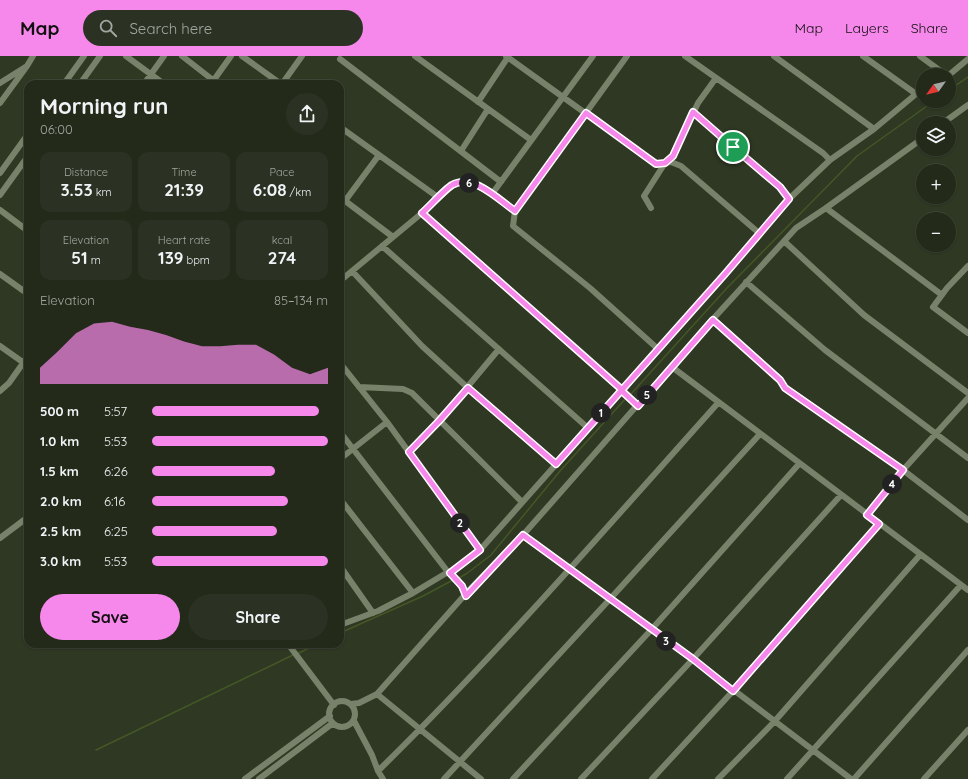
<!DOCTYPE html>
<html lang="en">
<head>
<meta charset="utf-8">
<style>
	body { margin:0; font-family:Quicksand,sans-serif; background:#2b3223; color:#f1f3f6; height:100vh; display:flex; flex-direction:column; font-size:15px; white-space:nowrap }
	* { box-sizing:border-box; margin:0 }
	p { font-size:13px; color:#a3a7a2 }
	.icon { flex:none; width:22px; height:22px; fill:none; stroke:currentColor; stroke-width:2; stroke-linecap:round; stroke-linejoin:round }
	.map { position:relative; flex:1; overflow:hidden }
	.panel { position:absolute; left:24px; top:24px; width:320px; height:568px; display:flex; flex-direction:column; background:#232a1a; border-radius:12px; box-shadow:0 1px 3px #0004,0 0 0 1px #404639 }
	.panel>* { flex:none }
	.needle { width:26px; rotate:236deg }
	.fabs { position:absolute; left:916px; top:12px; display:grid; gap:8px }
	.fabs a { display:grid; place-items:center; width:40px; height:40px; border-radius:50%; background:#232a1a; box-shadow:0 1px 3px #0004,0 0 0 1px #404639; font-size:20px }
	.pin { position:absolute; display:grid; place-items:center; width:34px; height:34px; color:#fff; margin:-17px; border:2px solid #fff; border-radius:50%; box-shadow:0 1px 4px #0007 }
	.km { position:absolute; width:20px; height:20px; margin:-10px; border-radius:50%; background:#222; color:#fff; font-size:11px; line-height:20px; text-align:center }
	.round { display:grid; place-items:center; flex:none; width:42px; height:42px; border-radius:21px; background:#2b3223 }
	.overview { display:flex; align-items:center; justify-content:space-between; height:68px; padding:0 16px }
	h1 { font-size:22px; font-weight:700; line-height:30px }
	.figures { display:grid; grid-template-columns:repeat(3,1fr); gap:6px; height:68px; padding:4px 16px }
	.figures div { display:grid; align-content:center; border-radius:10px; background:#2b3223; text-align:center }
	.figures b { font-size:17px; font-weight:700 }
	.figures small { font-size:11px; font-weight:400 }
	.figures p { font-size:11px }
	.chart { height:112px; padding:8px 16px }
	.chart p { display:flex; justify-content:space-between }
	.chart svg { width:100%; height:72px; margin-top:4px; fill:#f788eb; opacity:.7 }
	.button { display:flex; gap:8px; margin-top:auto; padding:8px 16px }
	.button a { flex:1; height:46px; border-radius:24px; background:#f788eb; color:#111; font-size:16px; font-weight:700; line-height:46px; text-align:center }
	.button a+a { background:#2b3223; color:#f1f3f6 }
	ul { padding:0 16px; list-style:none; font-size:13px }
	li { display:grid; grid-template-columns:64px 48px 1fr; align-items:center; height:30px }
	li i { height:10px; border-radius:5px; background:#f788eb }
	header { display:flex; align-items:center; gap:24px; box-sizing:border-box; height:56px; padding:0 20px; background:#f788eb; color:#111 }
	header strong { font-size:19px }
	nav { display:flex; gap:22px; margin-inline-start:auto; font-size:14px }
	.search { width:280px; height:36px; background:#2b3223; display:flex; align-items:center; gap:10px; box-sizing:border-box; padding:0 14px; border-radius:22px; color:#a3a7a2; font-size:15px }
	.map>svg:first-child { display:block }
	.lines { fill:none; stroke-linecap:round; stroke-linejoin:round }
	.stream { stroke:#445725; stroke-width:1.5 }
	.minor { stroke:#78826b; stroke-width:6 }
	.route-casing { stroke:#fff; stroke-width:8 }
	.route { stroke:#f788eb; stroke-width:5 }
</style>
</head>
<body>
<header>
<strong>Map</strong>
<div class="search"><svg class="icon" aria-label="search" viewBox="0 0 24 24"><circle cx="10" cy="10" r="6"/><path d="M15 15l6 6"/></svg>Search here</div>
<nav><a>Map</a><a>Layers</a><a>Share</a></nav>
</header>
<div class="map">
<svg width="968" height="723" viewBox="0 0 968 723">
	<rect width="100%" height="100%" fill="#2f3823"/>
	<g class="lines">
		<!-- stream -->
		<path class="stream" d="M949 34 968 21
			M630 339 727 232 857 100 934 45
			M457 523 466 518 491 499 560 415 627 341
			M340 577 423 540 453 524
			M297 598 317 588
			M96 694 293 599"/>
		<!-- minor -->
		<path class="minor" d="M126 0 164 28
			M182 0 218 28
			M242 0 281 28
			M415 0 531 84
			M506 0 656 108 671 106 681 110 759 177
			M685 0 823 97 830 104
			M774 0 874 73
			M863 0 916 38
			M920 0 946 19
			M340 3 501 126
			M27 10 33 0
			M949 19 968 3
			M0 27 27 10 0 47
			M64 28 84 0
			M80 28 100 0
			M144 28 164 0
			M211 28 231 0
			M282 28 302 0
			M478 46 508 1
			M693 56 781 131 789 143
			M943 67 968 49
			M340 71 439 142
			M461 95 488 53
			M0 117 28 78
			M492 138 593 0
			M0 139 28 100
			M340 141 393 181
			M345 145 379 99
			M651 152 644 140 665 107 673 100 698 47 716 22
			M826 152 942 239
			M0 154 28 175
			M515 155 627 0
			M422 157 620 332 638 350
			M784 185 864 259 968 337
			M382 190 588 372
			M968 210 947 232 933 251 968 277
			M352 215 422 290 468 332 557 408
			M0 218 28 238
			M340 225 422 157 453 129 464 126 476 128 515 155 513 170 590 232 658 293
			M746 226 825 294 968 402
			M713 263 781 324 785 331 903 414 968 464
			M0 290 24 307
			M340 307 387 366 480 494
			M672 311 968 534
			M359 331 403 333 412 337 522 446
			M0 335 9 327 28 300
			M340 376 448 516C456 521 461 530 466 540
			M409 395 439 365 499 293
			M340 403 387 366
			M340 443 413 537
			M867 459 903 414 968 342
			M523 479 693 603 851 723
			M0 482 28 461
			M340 510 373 557
			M450 517 480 494 725 218 789 143 830 104 874 73 916 38 923 34
			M340 569 378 555 413 537 448 516
			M288 588 334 649
			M377 638 481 723
			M329 658a13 13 0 1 1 26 0a13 13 0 1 1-26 0Z
			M351 648 359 647 377 638 470 533 523 479 713 263 796 172 826 152 923 82
			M354 665 372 699 378 715 383 723
			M378 715C497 598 607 471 718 347
			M245 723 330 660
			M259 723 333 667
			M444 723 610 543 760 378
			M513 723 651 574 799 408
			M581 723 693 603 841 439
			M652 723 733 635 879 468
			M718 723 774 666 920 499
			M787 723 961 529
			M854 723 968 594
			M924 723 968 674"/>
	</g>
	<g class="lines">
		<defs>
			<path id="route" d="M733 91 780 131 789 143 725 218 556 408 468 332 439 365 409 396 480 494 450 517 462 530 466 540 523 479 693 603 733 635 879 468 867 459 903 414 785 332 780 324 713 264 638 350 623 336 620 332 422 157C430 150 444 134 452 129 473 117 499 144 515 155L586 57 656 108 665 107 673 100 693 56 733 91"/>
		</defs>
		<!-- route casing -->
		<use href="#route" class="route-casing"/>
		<!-- route -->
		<use href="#route" class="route"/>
	</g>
</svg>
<div class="fabs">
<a><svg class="needle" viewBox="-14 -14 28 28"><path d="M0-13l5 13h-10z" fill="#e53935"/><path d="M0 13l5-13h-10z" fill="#a3a7a2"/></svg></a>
<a><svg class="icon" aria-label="layers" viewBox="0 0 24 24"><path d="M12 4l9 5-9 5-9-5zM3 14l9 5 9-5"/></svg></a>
<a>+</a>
<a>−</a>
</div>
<div class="pin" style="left:733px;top:91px;background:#1e9e55"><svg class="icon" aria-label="arrive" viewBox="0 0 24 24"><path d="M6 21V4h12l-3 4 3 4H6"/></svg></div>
<b class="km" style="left:601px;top:357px">1</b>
<b class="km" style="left:460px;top:467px">2</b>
<b class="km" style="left:666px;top:585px">3</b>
<b class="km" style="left:892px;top:428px">4</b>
<b class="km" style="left:647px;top:339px">5</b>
<b class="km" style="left:469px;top:127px">6</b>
<section class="panel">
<div class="overview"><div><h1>Morning run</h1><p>06:00</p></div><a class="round"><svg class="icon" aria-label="share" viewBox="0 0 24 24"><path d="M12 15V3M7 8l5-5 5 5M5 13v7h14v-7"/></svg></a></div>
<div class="figures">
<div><p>Distance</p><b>3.53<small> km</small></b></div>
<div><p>Time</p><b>21:39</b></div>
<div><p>Pace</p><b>6:08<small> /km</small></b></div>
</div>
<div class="figures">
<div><p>Elevation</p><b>51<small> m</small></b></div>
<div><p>Heart rate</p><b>139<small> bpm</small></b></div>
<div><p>kcal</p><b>274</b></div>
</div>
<div class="chart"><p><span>Elevation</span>85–134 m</p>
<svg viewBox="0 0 160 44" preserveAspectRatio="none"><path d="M0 44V34L10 24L20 13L30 7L40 6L50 9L60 11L70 14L80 18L90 21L100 21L110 20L120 20L130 26L140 34L150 38L160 34V44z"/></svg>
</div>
<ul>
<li><b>500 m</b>5:57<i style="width:95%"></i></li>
<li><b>1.0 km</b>5:53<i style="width:100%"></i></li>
<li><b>1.5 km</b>6:26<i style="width:70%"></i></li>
<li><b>2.0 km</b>6:16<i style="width:77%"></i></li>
<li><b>2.5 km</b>6:25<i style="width:71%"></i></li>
<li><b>3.0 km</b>5:53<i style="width:100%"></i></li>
</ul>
<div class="button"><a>Save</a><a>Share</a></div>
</section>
</div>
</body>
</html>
